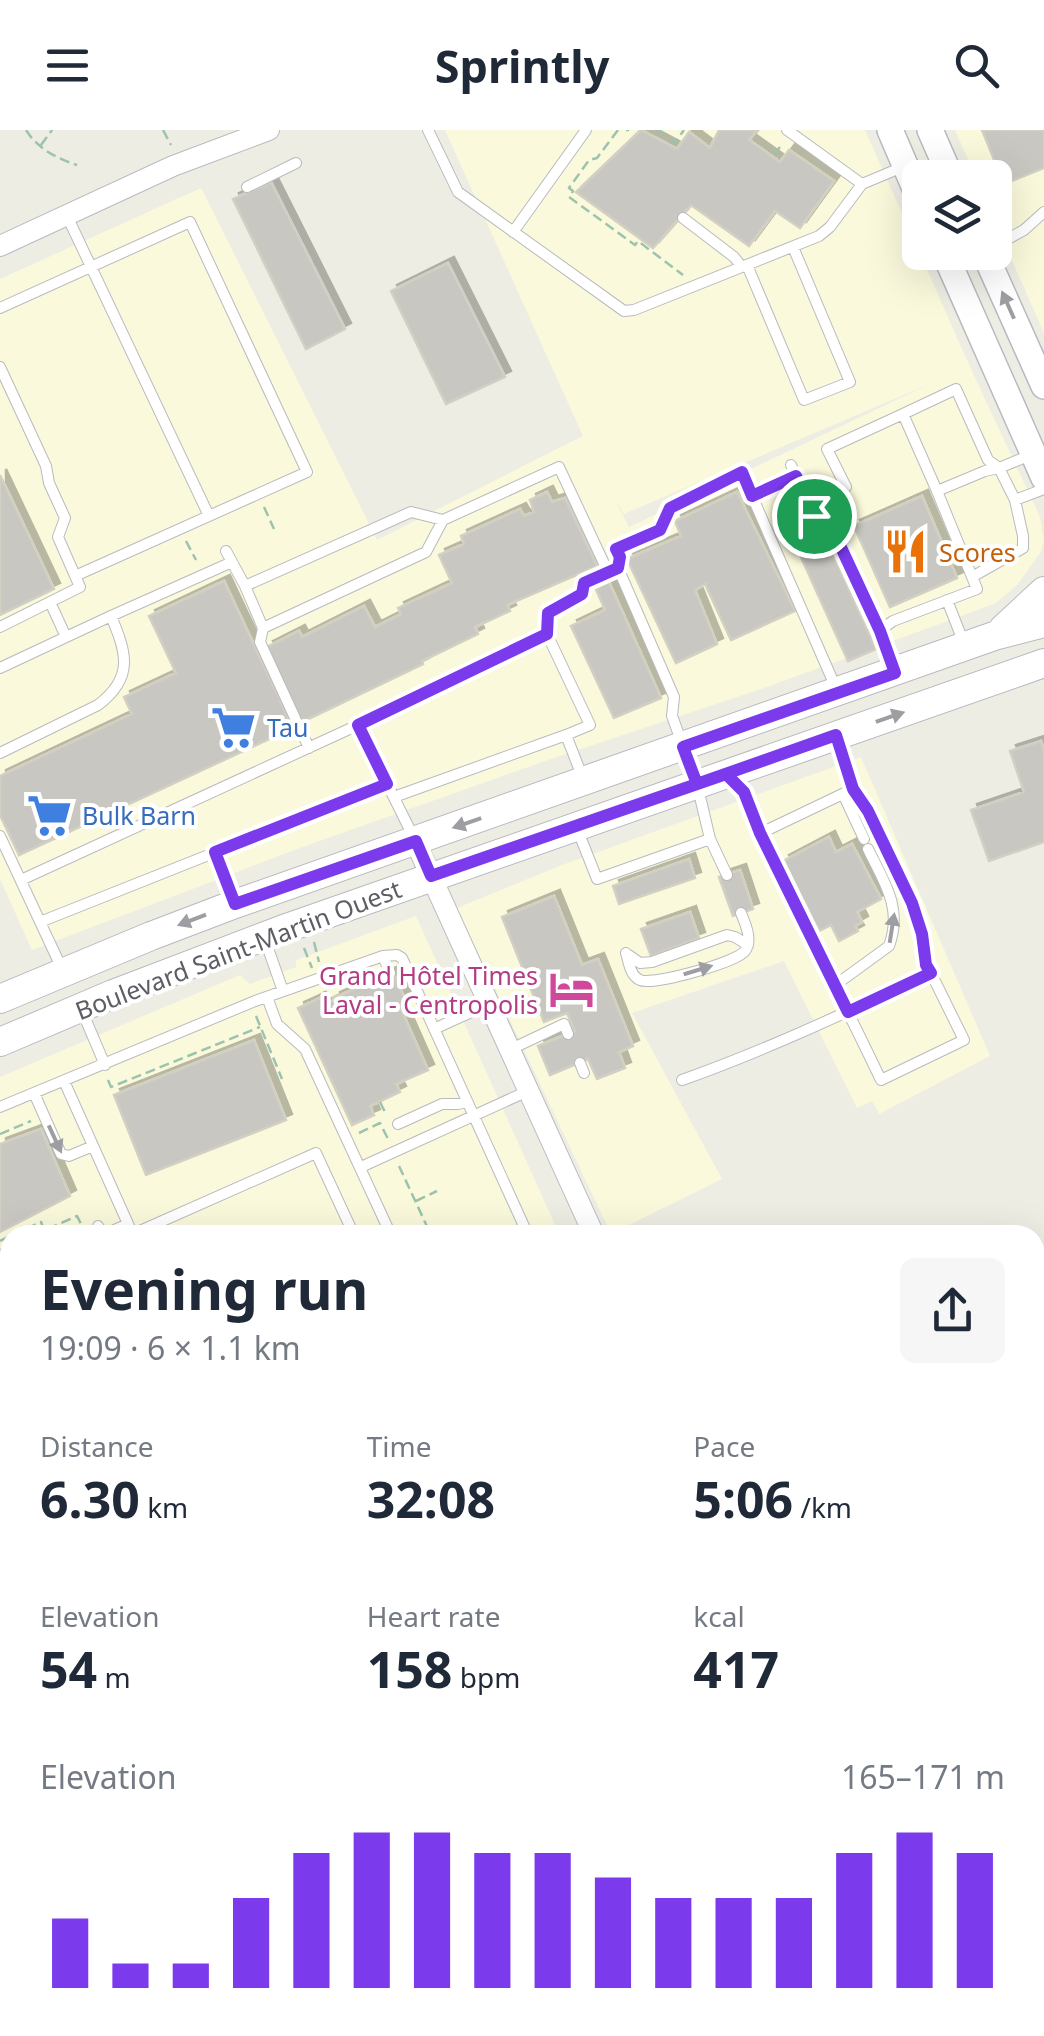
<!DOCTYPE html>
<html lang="en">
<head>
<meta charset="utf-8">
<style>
	body { margin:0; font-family:"Noto Sans",sans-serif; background:#f6f6f7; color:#1f2937; height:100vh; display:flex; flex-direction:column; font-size:38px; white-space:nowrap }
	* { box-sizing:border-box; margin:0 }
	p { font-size:32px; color:#747a83 }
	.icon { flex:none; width:55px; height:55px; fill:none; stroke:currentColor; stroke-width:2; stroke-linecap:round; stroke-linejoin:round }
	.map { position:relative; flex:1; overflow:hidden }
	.sheet { position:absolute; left:0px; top:1095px; width:1045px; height:812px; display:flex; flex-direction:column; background:#fff; border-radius:30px 30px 0 0; box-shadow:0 10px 40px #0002 }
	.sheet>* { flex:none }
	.buttons { position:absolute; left:902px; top:30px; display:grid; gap:20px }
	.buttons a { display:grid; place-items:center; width:110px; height:110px; border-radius:15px; background:#fff; box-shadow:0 10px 40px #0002; font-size:50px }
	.pin { position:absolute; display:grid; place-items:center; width:85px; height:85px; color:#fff; margin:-42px; border:5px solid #fff; border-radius:50%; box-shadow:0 2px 10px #0007 }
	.round { display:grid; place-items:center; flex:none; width:105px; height:105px; border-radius:15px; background:#f6f6f7 }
	.summary { display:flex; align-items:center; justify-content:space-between; height:170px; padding:0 40px }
	h1 { font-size:55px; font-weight:700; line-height:75px }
	.figures { display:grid; grid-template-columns:repeat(3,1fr); gap:15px; height:170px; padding:10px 40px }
	.figures div { display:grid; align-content:center }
	.figures b { font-size:50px; font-weight:700 }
	.figures small { font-size:28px; font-weight:400 }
	.figures p { font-size:28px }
	.chart { height:280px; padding:20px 40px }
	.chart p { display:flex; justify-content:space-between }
	.chart svg { width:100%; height:180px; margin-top:10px; stroke:#7c3aed; stroke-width:6 }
	header { display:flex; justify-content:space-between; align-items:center; height:130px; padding:0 40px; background:#fff; font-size:45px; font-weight:700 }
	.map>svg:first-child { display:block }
	.commercial { fill:#fbf9dc; fill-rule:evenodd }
	.building { fill:#c9c7c1; stroke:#d2cfc3; stroke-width:2.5; filter:url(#shadow) }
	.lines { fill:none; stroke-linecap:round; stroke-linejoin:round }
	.service-casing { stroke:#b9babf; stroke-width:12 }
	.minor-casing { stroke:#b9babf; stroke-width:22 }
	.tertiary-casing { stroke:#b9babf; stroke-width:28 }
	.secondary-casing { stroke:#b8b9bf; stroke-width:30 }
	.path { stroke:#9cc3ae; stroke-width:2.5; stroke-dasharray:10 5; stroke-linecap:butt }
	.service { stroke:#fff; stroke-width:10 }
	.minor { stroke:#fff; stroke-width:20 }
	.tertiary { stroke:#fff; stroke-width:25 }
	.secondary { stroke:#fff; stroke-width:28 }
	.oneway { fill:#9d9ea1 }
	.route-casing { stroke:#fff; stroke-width:20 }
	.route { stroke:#7c3aed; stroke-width:12 }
	.labels { text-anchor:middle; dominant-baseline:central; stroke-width:8; stroke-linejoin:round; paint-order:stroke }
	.food-label { font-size:25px; fill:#c56008; stroke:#fff; text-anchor:start }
	.shop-label { font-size:25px; fill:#366cbe; stroke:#fff; text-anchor:start }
	.street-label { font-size:25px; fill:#5c5e63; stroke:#fff }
	.hotel-label { font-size:25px; fill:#b23c85; stroke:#fff; text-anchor:end }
</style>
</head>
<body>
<header><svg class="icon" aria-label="menu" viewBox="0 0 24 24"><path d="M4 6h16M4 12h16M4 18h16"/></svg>Sprintly<svg class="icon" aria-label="search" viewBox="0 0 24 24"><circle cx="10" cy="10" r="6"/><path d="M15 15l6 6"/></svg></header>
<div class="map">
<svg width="1044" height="1906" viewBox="0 0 1044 1906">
	<defs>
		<filter id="shadow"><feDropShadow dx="6" dy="-6" stdDeviation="0" flood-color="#0004"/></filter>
	</defs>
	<rect width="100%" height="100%" fill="#edede4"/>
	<!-- commercial -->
	<path class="commercial" d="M445 0H865L970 237 1040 387 1044 411 1040 423 1017 455 994 474 761 559 548 630 308 715 32 820 0 749V149L201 58 377 410 583 306ZM932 253 629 397 614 368 624 384Z
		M955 0H1044V203L995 92V48L976 47Z
		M861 627 990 926 879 984 872 971 857 978 784 831 632 883 722 1049 611 1104 457 778 562 735Z
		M416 786 556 1097 552 1105H10V1154L0 1135V947L240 845 250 854 296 837V830Z
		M1044 1320V1906H382L403 1898H1035V1323Z
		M0 1422 6 1434H10V1898H236L240 1906H0Z"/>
	<!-- building -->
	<path class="building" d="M641 0 677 19 689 2 710 18 719 0H757L749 10 780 32 789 20 834 51 800 98 775 81 749 116 691 75 653 118 576 62Z
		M982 0H1044V38L1004 54Z
		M271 52 345 199 306 219 233 69Z
		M448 133 505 247 446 274 391 161Z
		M0 345 54 459 0 485Z
		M547 362 552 372 565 368 597 436 507 475 510 481 475 497 478 504 422 531 423 534 302 592 267 517 299 501 302 507 364 476 375 497 401 484 398 478 452 453 439 425 464 414 461 406 520 379 524 386 534 382 530 370Z
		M737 362 795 481 731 510 705 454 695 460 717 514 676 533 627 429 681 406 675 391Z
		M922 366 957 448 890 477 854 396Z
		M828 413 876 519 848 531 800 425Z
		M224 451 293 598 19 725 0 685V646L132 584 124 567 176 543 149 486Z
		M609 452 661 568 614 588 571 496 605 480 596 459Z
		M1041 611 1044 620V712L989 731 971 680 1024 662 1010 621Z
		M829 707 836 722 852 714 881 769 857 782 862 792 855 796 858 801 839 811 831 795 819 801 783 731Z
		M689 729 695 748 619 774 613 756Z
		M740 740 753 779 733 786 719 747Z
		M554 766 582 835 598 829 633 916 619 922 625 938 597 949 588 929 550 945 538 916 575 901 567 883 544 892 502 787Z
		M690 782 699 808 651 826 641 799Z
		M393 842 407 874 400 877 428 940 396 954 400 962 370 976 374 985 352 995 298 878 320 868 324 875 334 870V868Z
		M254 910 286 990 146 1045 114 965Z
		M41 999 70 1066 0 1102V1014Z
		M10 1537V1616L0 1595V1541Z
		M1044 1635V1906H1015L1011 1898H1035V1639Z
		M10 1639V1713L0 1718V1644Z
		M10 1781V1845L0 1818V1785Z
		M129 1898H203L206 1903 198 1906H132Z
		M510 1898H939L942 1906H490Z"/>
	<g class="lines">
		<defs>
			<path id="service" d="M428 0 458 62 624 181 634 180 819 106 830 97 862 54 905 36
				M787 0 862 54
				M247 57 296 33
				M67 86 209 386
				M683 88 734 127 742 137
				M513 102 586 0
				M995 116 1024 100 1044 82
				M747 135 804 270 850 252 793 117
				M0 178 190 92 307 342 75 446
				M0 237 46 336 49 353 65 388 58 407 80 457 0 497
				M1033 324 999 338 1015 370 1044 359
				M791 335 814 386 831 396 879 501
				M846 357 827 319 903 284
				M937 361 903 284 956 259 988 330 999 338
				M752 366 796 346
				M226 421 245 456
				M972 447 1023 418V406L1015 370
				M947 470 965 516
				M50 472 66 507
				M263 498 426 422 443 390
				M547 504V483L582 464 585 453 613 440
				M0 538 111 486
				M894 539 879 501 893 491 977 459 937 361 985 341 999 338
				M295 588 260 512 263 498 245 456 411 382 443 390 559 337 608 442
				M297 592 309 618
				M358 595 415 710
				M0 623 98 575C135 547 126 522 111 486L232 432
				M853 659 868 681 912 773 922 804 926 835 931 843
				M843 664 864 709
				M394 667 566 605 584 651
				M578 701 597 749 710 709 697 654 672 586 674 567 618 438 620 427 616 419 660 400 670 378 742 343 836 558
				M761 703 853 659 838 610
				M0 706 63 841
				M710 709 727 745
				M215 723 234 773
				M21 750 358 595 547 504 590 595 566 605
				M40 792 387 654
				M265 810 283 861
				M626 823C629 832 630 846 640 850 653 856 737 832 745 821 753 810 745 793 741 783
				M627 824 640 833 652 832 727 805 735 807 748 815
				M383 826 390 843
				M834 856 889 816C903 778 884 752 868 719
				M267 867 277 894 305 919 391 1105
				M82 881 105 935
				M434 899 489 874
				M509 920 564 894 568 904
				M580 933 584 943
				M682 950C767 920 849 881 931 843L964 910 881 950C866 919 851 887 834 856L761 703 744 663 730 648
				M64 951 133 1105
				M34 963 61 1024 69 1026 93 1016
				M0 977 255 871 383 826 397 825 402 828 528 1105
				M398 994 442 974H458L467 972
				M361 1037 528 961
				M98 1096 103 1105 128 1094
				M133 1104 316 1023 354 1105
				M1035 1347 1044 1343
				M1035 1356 1044 1376
				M1035 1390 1044 1386
				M0 1410 10 1406
				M1035 1614 1044 1610
				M0 1880 10 1876
				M94 1898 98 1906
				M437 1898 441 1906
				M971 1898 975 1906
				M333 1906 352 1898"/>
			<path id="minor" d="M0 116 173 36 269 0
				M415 711 594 1105
				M1035 1282 1044 1278
				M0 1749 10 1745"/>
			<path id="tertiary" d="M890 0 920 70
				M930 0 951 48
				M944 122 1044 348
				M984 122 1044 256
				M0 1217 10 1239
				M0 1309 10 1330
				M275 1898 279 1906
				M316 1898 320 1906"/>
			<path id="secondary" d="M1003 499 1044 461
				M0 869 151 806 235 774 994 506 1044 493
				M0 912 113 864 281 800 1044 533"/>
		</defs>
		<!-- service casing -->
		<use href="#service" class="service-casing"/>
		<!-- minor casing -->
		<use href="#minor" class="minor-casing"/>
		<!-- tertiary casing -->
		<use href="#tertiary" class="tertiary-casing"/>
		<!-- secondary casing -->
		<use href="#secondary" class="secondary-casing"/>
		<!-- path -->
		<path class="path" d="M26 0C38 19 56 28 77 35
			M163 0 171 15
			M618 0 597 28 589 30 569 58 573 61 569 67 635 115 638 111 683 145
			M626 0H629
			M658 0 675 12 684 0
			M41 15 52 0
			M774 25 782 14
			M824 375 835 362
			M264 377 274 399
			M186 411 196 430
			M314 812 319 832
			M304 818 312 838
			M324 861 329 873
			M256 886 282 949
			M108 950 111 957 260 897
			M380 972 386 984
			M359 1003 380 993 388 1009
			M0 1004 31 991
			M399 1036 431 1105
			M416 1071 437 1061
			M13 1105 41 1092 46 1105
			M34 1105 77 1086 84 1100
			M456 1105 459 1103
			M0 1111 10 1106
			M0 1120 10 1116
			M0 1165 10 1187
			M1035 1256 1044 1252
			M1035 1307 1044 1303
			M0 1359 10 1383
			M1035 1432 1044 1452
			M7 1505H10
			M0 1615H1
			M0 1831 10 1855
			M470 1898 473 1906
			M1001 1898 1005 1906
			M210 1906H214"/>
		<!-- service -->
		<use href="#service" class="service"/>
		<!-- minor -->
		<use href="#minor" class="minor"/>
		<!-- tertiary -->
		<use href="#tertiary" class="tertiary"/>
		<!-- secondary -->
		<use href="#secondary" class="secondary"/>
	</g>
	<!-- one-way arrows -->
	<defs><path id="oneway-solid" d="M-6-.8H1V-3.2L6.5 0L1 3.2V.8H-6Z" transform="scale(2.5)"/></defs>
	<g class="oneway">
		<use href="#oneway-solid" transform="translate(1008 175) rotate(-114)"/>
		<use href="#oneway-solid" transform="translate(890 587) rotate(-19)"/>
		<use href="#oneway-solid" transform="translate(467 693) rotate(161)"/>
		<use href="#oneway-solid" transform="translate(192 790) rotate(159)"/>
		<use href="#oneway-solid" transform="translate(892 798) rotate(-81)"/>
		<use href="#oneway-solid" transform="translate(698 840) rotate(-17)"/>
		<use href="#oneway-solid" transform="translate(55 1009) rotate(65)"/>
	</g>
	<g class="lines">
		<defs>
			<path id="route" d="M814 386 796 346 752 366 742 342 670 378 660 400 616 419 620 427 618 438 584 453 582 464 548 483 547 504 358 595 387 654 215 722 235 774 416 711 431 746C529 712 628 678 726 644L744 662 760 703 848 882 931 843 926 835 922 804 912 773 868 681 853 659 836 605 697 654 683 617 895 543 880 501 831 396 814 386"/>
		</defs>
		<!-- route casing -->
		<use href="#route" class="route-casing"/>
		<!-- route -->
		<use href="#route" class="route"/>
	</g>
	<!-- icons -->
	<defs>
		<symbol id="restaurant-bare" viewBox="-9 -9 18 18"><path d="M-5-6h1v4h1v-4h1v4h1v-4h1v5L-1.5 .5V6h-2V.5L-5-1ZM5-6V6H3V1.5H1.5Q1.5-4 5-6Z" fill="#e8710a" stroke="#fff" stroke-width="2.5" paint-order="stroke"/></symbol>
		<symbol id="supermarket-bare" viewBox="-9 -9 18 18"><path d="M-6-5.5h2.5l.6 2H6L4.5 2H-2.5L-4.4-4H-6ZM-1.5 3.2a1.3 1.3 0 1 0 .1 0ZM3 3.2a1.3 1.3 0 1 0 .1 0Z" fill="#3f7fe0" stroke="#fff" stroke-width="2.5" paint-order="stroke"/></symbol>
		<symbol id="hotel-bare" viewBox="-9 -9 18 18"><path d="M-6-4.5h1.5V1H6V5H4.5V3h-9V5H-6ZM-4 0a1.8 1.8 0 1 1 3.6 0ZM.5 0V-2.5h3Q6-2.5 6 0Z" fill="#d1479c" stroke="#fff" stroke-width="2.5" paint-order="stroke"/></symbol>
	</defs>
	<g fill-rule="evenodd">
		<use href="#restaurant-bare" x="874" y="390" width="63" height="63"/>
		<use href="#supermarket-bare" x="202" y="566" width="63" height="63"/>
		<use href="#supermarket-bare" x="18" y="654" width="63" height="63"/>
		<use href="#hotel-bare" x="540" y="828" width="63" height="63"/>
	</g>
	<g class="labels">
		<!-- food labels -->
		<g class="food-label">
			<text x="939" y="422">Scores</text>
		</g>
		<!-- shop labels -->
		<g class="shop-label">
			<text x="267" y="597">Tau</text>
			<text x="82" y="685">Bulk Barn</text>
		</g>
		<!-- street labels -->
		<g class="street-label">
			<text transform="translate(238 819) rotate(-21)">Boulevard Saint-Martin Ouest</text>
		</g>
		<!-- hotel labels -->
		<g class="hotel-label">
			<text x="538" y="845">Grand Hôtel Times<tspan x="538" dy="29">Laval - Centropolis</tspan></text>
		</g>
	</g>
</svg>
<div class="buttons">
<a><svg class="icon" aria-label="layers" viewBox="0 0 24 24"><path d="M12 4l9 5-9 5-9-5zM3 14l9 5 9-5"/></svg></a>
</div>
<div class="pin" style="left:814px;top:386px;background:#1e9e55"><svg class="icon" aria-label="arrive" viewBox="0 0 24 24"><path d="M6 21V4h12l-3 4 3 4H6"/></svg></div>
<section class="sheet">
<div class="summary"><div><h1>Evening run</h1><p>19:09 · 6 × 1.1 km</p></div><a class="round"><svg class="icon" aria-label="share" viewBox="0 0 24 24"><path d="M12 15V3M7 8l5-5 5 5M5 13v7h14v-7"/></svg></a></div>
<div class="figures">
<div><p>Distance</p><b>6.30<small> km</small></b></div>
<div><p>Time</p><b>32:08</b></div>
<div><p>Pace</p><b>5:06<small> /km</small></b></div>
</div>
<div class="figures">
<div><p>Elevation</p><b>54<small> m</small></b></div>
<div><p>Heart rate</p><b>158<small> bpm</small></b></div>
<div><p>kcal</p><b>417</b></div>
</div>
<div class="chart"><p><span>Elevation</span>165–171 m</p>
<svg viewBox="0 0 160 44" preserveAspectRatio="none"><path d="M5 44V27M15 44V38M25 44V38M35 44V22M45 44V11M55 44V6M65 44V6M75 44V11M85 44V11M95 44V17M105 44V22M115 44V22M125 44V22M135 44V11M145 44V6M155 44V11"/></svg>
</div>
</section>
</div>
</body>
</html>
